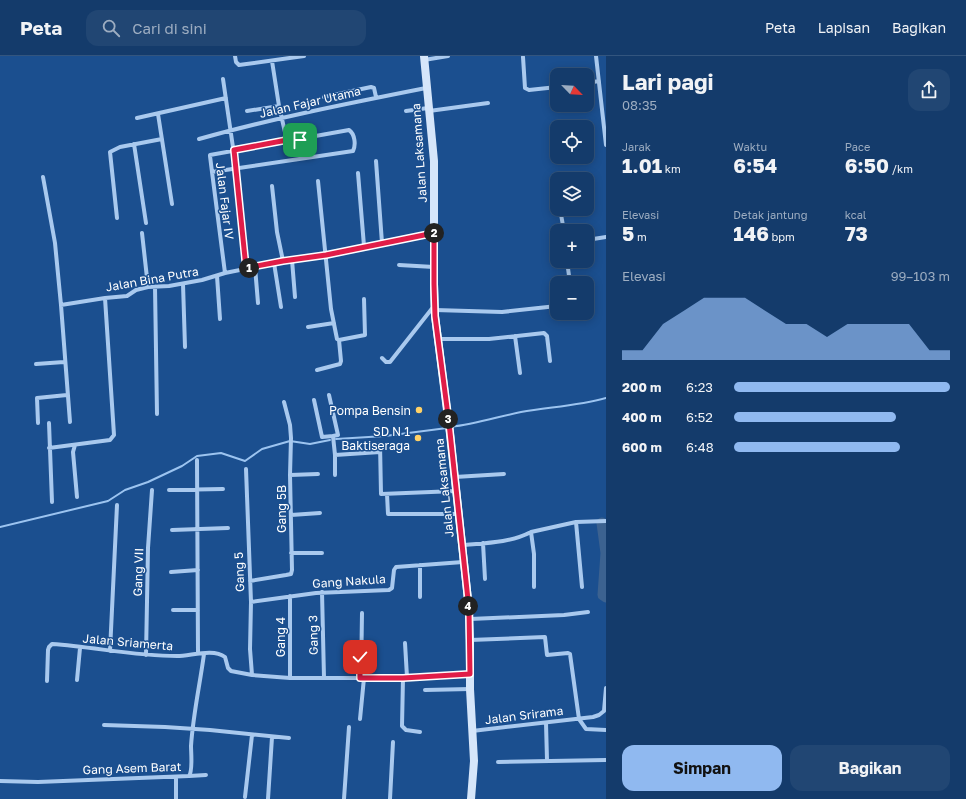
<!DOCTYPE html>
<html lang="id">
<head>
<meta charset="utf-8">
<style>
	body { margin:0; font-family:"Golos Text",sans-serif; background:#214673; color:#f1f3f6; height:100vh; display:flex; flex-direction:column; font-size:15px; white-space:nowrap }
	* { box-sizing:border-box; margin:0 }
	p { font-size:13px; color:#9dadc1 }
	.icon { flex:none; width:22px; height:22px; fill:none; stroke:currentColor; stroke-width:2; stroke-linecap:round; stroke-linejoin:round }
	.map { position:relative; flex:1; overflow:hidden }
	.drawer { display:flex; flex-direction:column; background:#143b6b; width:360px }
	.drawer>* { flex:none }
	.needle { width:26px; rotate:115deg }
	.tools { position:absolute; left:550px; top:12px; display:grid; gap:8px }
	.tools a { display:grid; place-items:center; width:44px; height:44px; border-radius:8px; background:#143b6b; box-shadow:0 2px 10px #0003,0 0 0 1px #33557e; font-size:20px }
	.pin { position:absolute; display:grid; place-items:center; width:34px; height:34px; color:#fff; margin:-17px; border-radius:8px; box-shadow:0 2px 6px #0006 }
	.km { position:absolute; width:20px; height:20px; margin:-10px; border-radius:50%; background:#222; color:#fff; font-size:11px; line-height:20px; text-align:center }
	.round { display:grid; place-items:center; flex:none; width:42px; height:42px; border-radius:12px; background:#214673 }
	.head { display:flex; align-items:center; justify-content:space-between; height:68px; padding:0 16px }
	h1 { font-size:22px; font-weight:700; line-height:30px }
	.figures { display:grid; grid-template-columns:repeat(3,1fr); gap:6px; height:68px; padding:4px 16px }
	.figures div { display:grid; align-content:center }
	.figures b { font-size:20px; font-weight:700 }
	.figures small { font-size:11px; font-weight:400 }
	.figures p { font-size:11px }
	.chart { height:112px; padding:8px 16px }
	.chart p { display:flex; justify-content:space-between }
	.chart svg { width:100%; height:72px; margin-top:4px; fill:#90b9f0; opacity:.7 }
	.action { display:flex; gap:8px; margin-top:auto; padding:8px 16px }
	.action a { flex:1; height:46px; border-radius:12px; background:#90b9f0; color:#111; font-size:16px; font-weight:700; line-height:46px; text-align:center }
	.action a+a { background:#214673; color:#f1f3f6 }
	ul { padding:0 16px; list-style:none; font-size:13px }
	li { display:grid; grid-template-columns:64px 48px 1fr; align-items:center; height:30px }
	li i { height:10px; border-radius:5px; background:#90b9f0 }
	header { display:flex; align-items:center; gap:24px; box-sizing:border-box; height:56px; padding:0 20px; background:#143b6b; border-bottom:1px solid #33557e }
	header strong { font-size:19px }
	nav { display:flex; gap:22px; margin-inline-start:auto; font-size:14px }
	.search { width:280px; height:36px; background:#214673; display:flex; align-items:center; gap:10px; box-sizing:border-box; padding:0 14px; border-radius:12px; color:#9dadc1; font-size:15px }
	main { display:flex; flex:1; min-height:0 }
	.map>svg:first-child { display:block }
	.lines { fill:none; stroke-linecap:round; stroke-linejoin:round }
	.stream { stroke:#9cc4f0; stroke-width:2 }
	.river { stroke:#3c6290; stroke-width:11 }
	.street { stroke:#a9c9ee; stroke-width:4 }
	.secondary { stroke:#d6e6fa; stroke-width:8 }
	.route-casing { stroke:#fff; stroke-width:8 }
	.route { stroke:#e11d48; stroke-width:5 }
	.poi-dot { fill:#ffd166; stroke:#1b4f8f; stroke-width:1.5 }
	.labels { text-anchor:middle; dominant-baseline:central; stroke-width:3; stroke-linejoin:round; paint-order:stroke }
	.street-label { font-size:12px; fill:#fff; stroke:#1b4f8f }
	.poi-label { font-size:12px; fill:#fff; stroke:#1b4f8f; text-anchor:end }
</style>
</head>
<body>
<header>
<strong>Peta</strong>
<div class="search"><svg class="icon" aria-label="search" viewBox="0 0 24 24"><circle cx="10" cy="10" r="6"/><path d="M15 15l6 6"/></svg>Cari di sini</div>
<nav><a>Peta</a><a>Lapisan</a><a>Bagikan</a></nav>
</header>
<main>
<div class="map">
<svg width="606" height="743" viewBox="0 0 606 743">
	<rect width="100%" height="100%" fill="#1b4f8f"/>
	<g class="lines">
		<!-- stream -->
		<path class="stream" d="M451 371C475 368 497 361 521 356 549 351 578 350 606 342
			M336 383 385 380 447 372
			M0 471 108 445 125 434 148 426 182 410 197 400 221 397 245 405 262 393 290 385 310 388 330 384"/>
		<!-- river -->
		<path class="river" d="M602 467 606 497 603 539 606 541"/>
		<!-- street -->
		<path class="street" d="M235 0 236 6 239 9 304 0
			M596 0 606 89
			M523 1 525 32 529 34 557 31
			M424 4 448 0
			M272 5 279 50 287 85
			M223 23 236 112 247 212
			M587 27 599 25
			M324 41 371 31 374 32 376 41
			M247 55 279 50
			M406 55 428 52
			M429 55 488 47
			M158 58 172 148
			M137 62 226 42
			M199 83C274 62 350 47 426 32
			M134 88 146 167
			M376 105 382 187
			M212 116 353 95C356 89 355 78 349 74L210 99V100L212 116 225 217
			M358 117 364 190
			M43 121 55 187 61 249 70 366
			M272 130 277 176 283 205
			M560 153 564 175
			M117 162 110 96 120 91 162 83
			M142 177 148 231
			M587 184 606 181
			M292 204 295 241
			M567 205 570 227
			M274 207 281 251
			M399 209 434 211
			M255 211 258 247
			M217 220 220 263
			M183 228 185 291
			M155 231 157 358
			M61 249 105 242 127 240 136 234 148 231 169 230 202 224 225 217 274 207 326 199 434 177
			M435 254 502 256 557 250
			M308 271 334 267
			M515 280 520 317
			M438 283H489L544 277 547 280 550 305
			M339 284 365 279 364 243
			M382 302 386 306H390L434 250
			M36 308 64 306
			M317 314 340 308 341 305 339 284 337 283 331 253 318 125
			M329 339 338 379 333 380 335 399
			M314 344 322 381 333 380
			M38 367 37 342 67 339
			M49 367 52 446
			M380 388 381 438 456 435
			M75 389 73 396 77 441
			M49 392 110 384 114 379 105 242
			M197 404 198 597
			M246 413 251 546 250 593 252 619
			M290 419 318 418
			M335 419V399L380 396
			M455 421 504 418
			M169 434 223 433
			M387 438 388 458H459
			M291 459 320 457
			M576 466 582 531
			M172 474 228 472
			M531 476 534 498V531
			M483 487 485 523
			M462 489C485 487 510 487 531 476L576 466 606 465
			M291 497H322
			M171 516 198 514
			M250 525 286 519 291 518 292 514 290 419 291 382 290 369 284 346
			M322 536 324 622
			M420 541V509
			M251 546 316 537 389 534 392 532 394 514 396 511 463 506
			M173 554H198
			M470 563 564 559 588 556
			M470 584 545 581 547 599 568 597 570 598 579 663 586 673 606 674
			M405 587 407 621
			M110 595 117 449
			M146 599 148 492 152 434
			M290 622V540
			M361 622 362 557
			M403 622 402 670 406 674 420 676
			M77 624 80 592
			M47 625 48 594 49 591 52 588C95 591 134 600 177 600 191 600 213 592 225 601L228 612 231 615 252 619 290 622H403L470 618
			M425 634 470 633
			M360 663 364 622
			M546 667 547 704
			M104 669 165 671 210 674 289 682
			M472 675 593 661 599 659 604 655 606 632
			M498 706 606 704
			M189 720 206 719
			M0 725 38 726 189 720C193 715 191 697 191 690 193 659 200 628 204 598
			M245 741 252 679
			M176 743V721
			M268 743 272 681
			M344 743 349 671
			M390 743 393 686"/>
		<!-- secondary -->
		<path class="secondary" d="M424 0 434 105V228L435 260 450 378 469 553 470 584V633L474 705 471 743"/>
	</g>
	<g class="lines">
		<defs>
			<path id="route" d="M300 84H287L234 94 246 212 283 205 326 199 434 177V228L435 260 449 367 469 553 470 618 403 622H360V601"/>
		</defs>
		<!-- route casing -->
		<use href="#route" class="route-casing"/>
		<!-- route -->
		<use href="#route" class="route"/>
	</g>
	<!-- markers -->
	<g class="poi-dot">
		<circle cx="419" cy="354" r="4"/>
		<circle cx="418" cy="382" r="4"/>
	</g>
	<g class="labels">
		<!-- street labels -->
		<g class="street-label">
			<text transform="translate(310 46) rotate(-13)">Jalan Fajar Utama</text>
			<text transform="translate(419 97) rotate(-94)">Jalan Laksamana</text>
			<text transform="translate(225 145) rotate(83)">Jalan Fajar IV</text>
			<text transform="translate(152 223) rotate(-10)">Jalan Bina Putra</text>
			<text transform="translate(444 432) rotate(-96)">Jalan Laksamana</text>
			<text transform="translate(281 453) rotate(-90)">Gang 5B</text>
			<text transform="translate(138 516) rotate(-88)">Gang VII</text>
			<text transform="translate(239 516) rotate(-92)">Gang 5</text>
			<text transform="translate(349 525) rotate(-4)">Gang Nakula</text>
			<text transform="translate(313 579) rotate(-91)">Gang 3</text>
			<text transform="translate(280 581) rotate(-90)">Gang 4</text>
			<text transform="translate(128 586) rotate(5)">Jalan Sriamerta</text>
			<text transform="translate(524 659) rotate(-7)">Jalan Srirama</text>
			<text transform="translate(132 712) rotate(-2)">Gang Asem Barat</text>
		</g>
		<!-- poi labels -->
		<g class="poi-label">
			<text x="411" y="354">Pompa Bensin</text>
			<text x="410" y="375">SD N 1<tspan x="410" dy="14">Baktiseraga</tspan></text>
		</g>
	</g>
</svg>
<div class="tools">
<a><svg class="needle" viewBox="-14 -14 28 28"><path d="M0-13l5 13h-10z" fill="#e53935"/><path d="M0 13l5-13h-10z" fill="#9dadc1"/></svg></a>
<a><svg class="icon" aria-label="locate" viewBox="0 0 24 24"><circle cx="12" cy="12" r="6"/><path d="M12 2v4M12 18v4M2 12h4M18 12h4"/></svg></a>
<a><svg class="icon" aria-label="layers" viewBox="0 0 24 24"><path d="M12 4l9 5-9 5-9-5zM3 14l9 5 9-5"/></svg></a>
<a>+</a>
<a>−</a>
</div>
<div class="pin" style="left:300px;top:84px;background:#1e9e55"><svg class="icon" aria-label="arrive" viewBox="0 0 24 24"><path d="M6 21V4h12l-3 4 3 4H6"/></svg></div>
<div class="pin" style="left:360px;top:601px;background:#d93025"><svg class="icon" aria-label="check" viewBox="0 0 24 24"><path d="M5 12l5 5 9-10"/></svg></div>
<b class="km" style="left:249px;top:212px">1</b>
<b class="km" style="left:434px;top:177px">2</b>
<b class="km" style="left:448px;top:363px">3</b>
<b class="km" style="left:468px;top:550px">4</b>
</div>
<section class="drawer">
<div class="head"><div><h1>Lari pagi</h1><p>08:35</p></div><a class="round"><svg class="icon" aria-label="share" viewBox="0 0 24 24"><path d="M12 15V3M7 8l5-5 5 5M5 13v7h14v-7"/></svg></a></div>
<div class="figures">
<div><p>Jarak</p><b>1.01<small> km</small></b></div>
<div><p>Waktu</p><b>6:54</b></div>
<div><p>Pace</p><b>6:50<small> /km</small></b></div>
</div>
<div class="figures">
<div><p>Elevasi</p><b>5<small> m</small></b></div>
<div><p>Detak jantung</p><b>146<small> bpm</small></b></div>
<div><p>kcal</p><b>73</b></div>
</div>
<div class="chart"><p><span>Elevasi</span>99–103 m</p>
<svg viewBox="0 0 160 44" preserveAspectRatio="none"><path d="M0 44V38L10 38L20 22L30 14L40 6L50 6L60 6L70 14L80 22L90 22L100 30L110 22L120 22L130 22L140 22L150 38L160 38V44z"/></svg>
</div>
<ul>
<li><b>200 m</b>6:23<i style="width:100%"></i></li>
<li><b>400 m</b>6:52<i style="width:75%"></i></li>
<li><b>600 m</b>6:48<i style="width:77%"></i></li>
</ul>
<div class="action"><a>Simpan</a><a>Bagikan</a></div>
</section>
</main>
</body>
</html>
